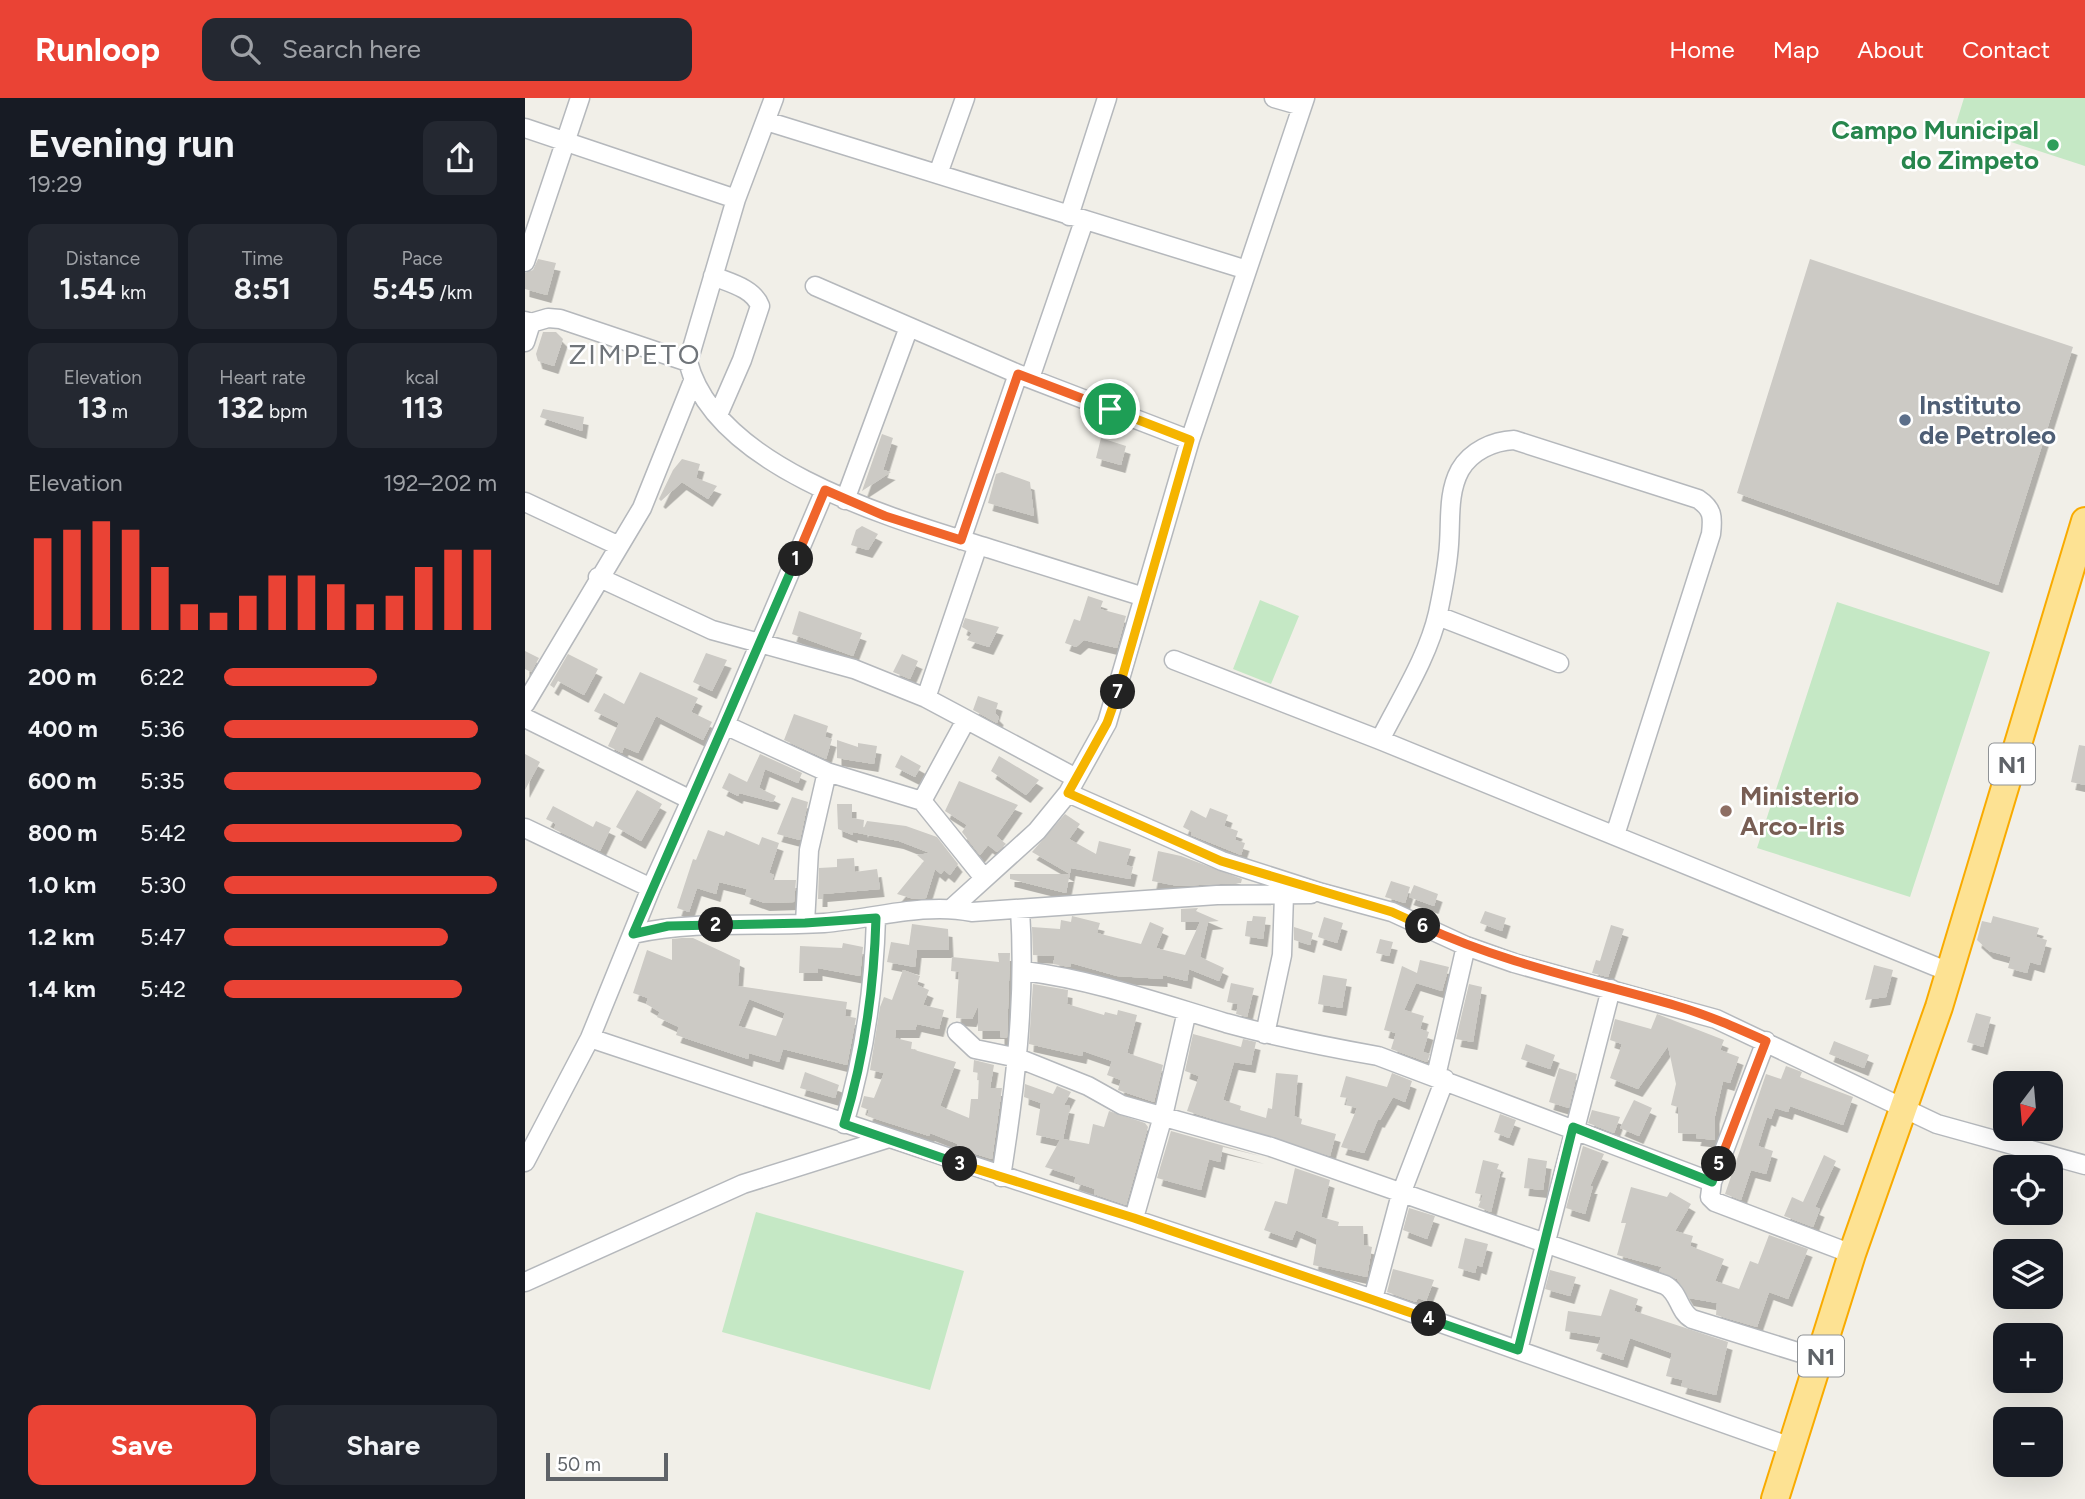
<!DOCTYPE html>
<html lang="en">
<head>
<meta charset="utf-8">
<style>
	body { margin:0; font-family:Figtree,sans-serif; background:#242831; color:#f1f3f6; height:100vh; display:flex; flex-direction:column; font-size:26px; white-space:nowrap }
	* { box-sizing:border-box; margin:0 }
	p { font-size:23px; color:#9ea1a6 }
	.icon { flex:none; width:38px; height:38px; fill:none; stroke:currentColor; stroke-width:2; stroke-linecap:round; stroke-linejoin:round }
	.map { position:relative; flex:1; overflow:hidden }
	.panel { display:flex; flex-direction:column; background:#171b24; width:525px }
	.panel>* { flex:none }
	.needle { width:46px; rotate:196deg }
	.buttons { position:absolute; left:1468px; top:973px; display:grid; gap:14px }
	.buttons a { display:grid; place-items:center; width:70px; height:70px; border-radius:14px; background:#171b24; box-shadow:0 7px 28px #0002; font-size:35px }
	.scale { position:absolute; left:21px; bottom:18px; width:122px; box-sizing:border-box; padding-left:7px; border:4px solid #5f6368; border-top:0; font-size:19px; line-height:24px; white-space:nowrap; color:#5f6368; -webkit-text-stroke:5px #fff; paint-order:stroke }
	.pin { position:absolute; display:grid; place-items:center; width:60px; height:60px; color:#fff; margin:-30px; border:4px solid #fff; border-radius:50%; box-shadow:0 2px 7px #0007 }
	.km { position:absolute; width:35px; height:35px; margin:-18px; border-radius:50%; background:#222; color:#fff; font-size:19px; line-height:35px; text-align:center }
	.round { display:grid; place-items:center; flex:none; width:74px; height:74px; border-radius:14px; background:#242831 }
	.summary { display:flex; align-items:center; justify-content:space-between; height:119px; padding:0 28px }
	h1 { font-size:38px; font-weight:700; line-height:52px }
	.stats { display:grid; grid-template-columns:repeat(3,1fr); gap:10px; height:119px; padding:7px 28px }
	.stats div { display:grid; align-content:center; border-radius:14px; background:#242831; text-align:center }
	.stats b { font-size:30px; font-weight:700 }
	.stats small { font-size:19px; font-weight:400 }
	.stats p { font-size:19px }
	.chart { height:196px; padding:14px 28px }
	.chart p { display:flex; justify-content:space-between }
	.chart svg { width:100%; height:126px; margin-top:7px; stroke:#ea4335; stroke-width:6 }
	.action { display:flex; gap:14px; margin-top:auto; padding:14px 28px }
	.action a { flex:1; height:80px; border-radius:14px; background:#ea4335; color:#fff; font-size:28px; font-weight:700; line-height:80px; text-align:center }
	.action a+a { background:#242831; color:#f1f3f6 }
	ul { padding:0 28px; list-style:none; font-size:23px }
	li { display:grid; grid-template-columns:112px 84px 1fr; align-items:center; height:52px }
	li i { height:18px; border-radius:9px; background:#ea4335 }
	header { display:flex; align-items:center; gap:42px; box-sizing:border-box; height:98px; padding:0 35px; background:#ea4335; color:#fff }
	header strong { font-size:33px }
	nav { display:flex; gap:38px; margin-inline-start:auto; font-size:24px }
	.search { width:490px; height:63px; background:#242831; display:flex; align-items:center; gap:18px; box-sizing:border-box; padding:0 24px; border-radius:14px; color:#9ea1a6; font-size:26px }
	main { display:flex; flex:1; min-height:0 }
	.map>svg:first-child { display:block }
	.green { fill:#c5e8c5 }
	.building { fill:#cccac5; fill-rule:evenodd; filter:url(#shadow) }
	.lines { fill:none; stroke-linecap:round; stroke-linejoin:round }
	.minor-casing { stroke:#b5b8bc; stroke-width:21 }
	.highway-casing { stroke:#f9ab00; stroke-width:30 }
	.minor { stroke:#fff; stroke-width:18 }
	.highway { stroke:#fde293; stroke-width:26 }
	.split-1-casing { stroke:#fff; stroke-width:14 }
	.split-2-casing { stroke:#fff; stroke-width:14 }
	.split-3-casing { stroke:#fff; stroke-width:14 }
	.split-4-casing { stroke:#fff; stroke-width:14 }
	.split-5-casing { stroke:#fff; stroke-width:14 }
	.split-6-casing { stroke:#fff; stroke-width:14 }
	.split-7-casing { stroke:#fff; stroke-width:14 }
	.split-8-casing { stroke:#fff; stroke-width:14 }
	.split-1 { stroke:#f0652b; stroke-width:9 }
	.split-2 { stroke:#22a559; stroke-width:9 }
	.split-3 { stroke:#22a559; stroke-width:9 }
	.split-4 { stroke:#f5b400; stroke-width:9 }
	.split-5 { stroke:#22a559; stroke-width:9 }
	.split-6 { stroke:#f0652b; stroke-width:9 }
	.split-7 { stroke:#f5b400; stroke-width:9 }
	.split-8 { stroke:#f5b400; stroke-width:9 }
	.leisure-dot { fill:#2e9e5b; stroke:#fff; stroke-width:2.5 }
	.service-dot { fill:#5c6f8a; stroke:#fff; stroke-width:2.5 }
	.education-dot { fill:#8d6e63; stroke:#fff; stroke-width:2.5 }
	.labels { text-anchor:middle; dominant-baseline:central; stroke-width:5; stroke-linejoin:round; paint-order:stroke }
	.shield { fill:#fff; stroke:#8f9295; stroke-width:2 }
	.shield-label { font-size:24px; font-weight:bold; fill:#5f6368 }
	.leisure-label { font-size:26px; font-weight:bold; fill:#27864d; stroke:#fff; text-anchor:end }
	.service-label { font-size:26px; font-weight:bold; fill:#4e5e75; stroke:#fff; text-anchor:start }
	.education-label { font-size:26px; font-weight:bold; fill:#785e54; stroke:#fff; text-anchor:start }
	.neighbourhood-label { font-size:28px; letter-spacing:2px; fill:#70757a; stroke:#fff }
</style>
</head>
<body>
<header>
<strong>Runloop</strong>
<div class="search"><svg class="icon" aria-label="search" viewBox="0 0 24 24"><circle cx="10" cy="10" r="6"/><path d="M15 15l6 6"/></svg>Search here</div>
<nav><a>Home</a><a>Map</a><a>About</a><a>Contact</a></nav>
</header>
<main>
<section class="panel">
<div class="summary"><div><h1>Evening run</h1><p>19:29</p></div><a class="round"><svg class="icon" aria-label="share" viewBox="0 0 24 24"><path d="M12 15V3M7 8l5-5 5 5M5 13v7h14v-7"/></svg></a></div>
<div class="stats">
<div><p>Distance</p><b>1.54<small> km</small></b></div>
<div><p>Time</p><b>8:51</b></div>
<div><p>Pace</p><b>5:45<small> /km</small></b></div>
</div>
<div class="stats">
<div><p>Elevation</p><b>13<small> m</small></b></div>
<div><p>Heart rate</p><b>132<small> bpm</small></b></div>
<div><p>kcal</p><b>113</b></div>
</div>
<div class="chart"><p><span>Elevation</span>192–202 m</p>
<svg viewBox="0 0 160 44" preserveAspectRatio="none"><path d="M5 44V12M15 44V9M25 44V6M35 44V9M45 44V22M55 44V35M65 44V38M75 44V32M85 44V25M95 44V25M105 44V28M115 44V35M125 44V32M135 44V22M145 44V16M155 44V16"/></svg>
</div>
<ul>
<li><b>200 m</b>6:22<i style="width:56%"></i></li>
<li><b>400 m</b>5:36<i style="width:93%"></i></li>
<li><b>600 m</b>5:35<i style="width:94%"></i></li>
<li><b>800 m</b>5:42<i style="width:87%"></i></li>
<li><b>1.0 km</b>5:30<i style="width:100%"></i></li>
<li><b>1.2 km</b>5:47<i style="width:82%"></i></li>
<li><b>1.4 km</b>5:42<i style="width:87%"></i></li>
</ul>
<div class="action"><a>Save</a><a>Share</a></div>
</section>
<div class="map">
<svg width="1560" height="1401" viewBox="0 0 1560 1401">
	<defs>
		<filter id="shadow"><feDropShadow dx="4.5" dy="8" stdDeviation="0" flood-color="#0004"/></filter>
	</defs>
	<rect width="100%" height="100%" fill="#f1efe8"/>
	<!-- green -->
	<path class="green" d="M1439 0H1560V68L1431 26Z
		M735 502 774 518 746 586 708 571Z
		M1312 504 1465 554 1385 799 1232 750Z
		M231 1114 439 1173 405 1292 197 1234Z"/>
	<!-- building -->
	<path class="building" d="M13 161 31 165 22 197 0 191V175L8 172Z
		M1285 161 1548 249 1473 487 1212 395Z
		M18 234H31L38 241 29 268 13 263 11 256Z
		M18 311 59 319 57 333 15 319Z
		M357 336 368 340 358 372 366 374 337 393Z
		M576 340 601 348 596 367 571 360Z
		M157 361 175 366 171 380 192 388 183 401 157 384 136 403 134 401 148 372Z
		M477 374 505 384 509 418 463 405 471 376Z
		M337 428 353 436 343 452 326 447 331 432Z
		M563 498 578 503 575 511 601 518 592 550 559 542 551 549 540 545 549 521 555 523Z
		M274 513 337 535 328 558 267 536Z
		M440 520 474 529 464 549 442 542 447 535 437 529Z
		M0 553 14 560 6 574 0 571Z
		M181 555 202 562 187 593 168 584Z
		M43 556 73 571 59 597 33 583 29 590 25 587Z
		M377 556 393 563 385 581 368 574Z
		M115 574 173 600 166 614 187 624 178 642 131 618 113 655 99 649 97 655 83 648 94 625 69 613 79 595 99 606Z
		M453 598 473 605 470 615 474 619 472 625 448 612Z
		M269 616 303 628 300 639 307 641 301 661 259 642Z
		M312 642 333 649V645L352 648 349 666 312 660Z
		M1554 647 1560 648V687L1546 684Z
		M0 656 15 664 0 692Z
		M235 656 277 675 273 685 240 671 234 690 251 698 248 704 214 695 213 698 197 690 204 675 222 684Z
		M376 657 396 668 390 679 370 669Z
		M474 658 514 682 501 697 466 673Z
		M434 683 493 707 471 738 481 746 472 754 463 747 455 757 437 734 442 727 420 713Z
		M112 692 137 706 116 743 91 729Z
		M267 699 283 704 275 742 252 736Z
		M312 706H327V720L339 722 338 732 342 723 381 728 412 739 433 766 425 777 419 772 416 776 410 771 401 800 389 801 372 796 399 763 392 757 405 755 374 743 328 734V737L313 731Z
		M28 708 68 729 71 723 86 730 75 753 29 731 31 726 21 721Z
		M685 710 703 717 699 728 713 733 710 742 720 745 716 757 666 737 667 734 658 729 666 712 681 720Z
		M540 716 555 726 544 741 571 756 574 743 606 751 601 767 608 769 605 781 546 770 541 795 485 781V776H545L507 754Z
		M183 732 199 738 201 733 234 747 237 739 254 745 244 775 249 777 247 782H271L269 804 240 805 220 798 222 791 194 784 191 796 172 790 164 814 152 810 168 761 171 762Z
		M633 753 656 758 717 781 716 785 653 788 627 783Z
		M329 760 330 774 352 771 355 791 298 796V801H293L294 770 312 769V761Z
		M866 783 885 789 880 805 860 799Z
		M889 787 913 796 909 808 884 799Z
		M673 810 671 813 694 823 683 824 675 859 699 870 694 883 664 871 662 883 638 877V881L592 878 546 865 545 869 528 866 530 858 508 857 507 829 535 831 536 822 546 824 547 818 575 825 572 835 616 846 625 824 639 830 631 850 660 857 675 824H656V811Z
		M960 813 981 820 977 833 955 825Z
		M728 818 741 819 738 841 720 838 722 823H727Z
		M1468 818 1514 830 1511 839 1522 842 1515 867 1505 864 1502 875 1483 870 1486 859 1464 853 1452 842 1457 823 1466 825Z
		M799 819 818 825 812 845 793 839Z
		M387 826 423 831 424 852H392L390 869 362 864 366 844 384 847Z
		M1086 827 1099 831 1083 879 1067 875 1071 862 1075 863Z
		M769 829 788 835 785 847 769 842Z
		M157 840H168L215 862 213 888 322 904 320 918 331 920 322 967 258 951 254 964 224 955 223 961 151 937 154 929 132 919 135 914 121 906 123 900 108 895 122 852 147 862V841ZM224 901 260 915 251 938 213 928Z
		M855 841 868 844 864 858 851 855Z
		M318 845 338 849 335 878 293 870V875H274L275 848 317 850Z
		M473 855H485L482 940 475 939V933H453V908L447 921 431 920 434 874 426 873 427 859 474 864Z
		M895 862 924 869 917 893 891 885 879 912 899 918 895 931 904 934 898 954 905 956 902 964 866 951 871 935 859 932 877 868 892 875Z
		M1349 867 1368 872 1361 899 1340 902Z
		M378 872 395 878 392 887 404 892 398 907 419 912 414 931 392 926 390 932H371L370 940 387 944 386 951 431 964 415 1008 444 1020 446 1001H453L454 975 448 974 449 962 469 967 465 990H477L467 1061 431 1050 433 1046 405 1035 404 1038 342 1018 344 1012 336 1009 339 998 349 1000 359 975 345 972 355 909 359 899 367 902Z
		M798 877 822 881 817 910 793 906Z
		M706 885 729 890 722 919 711 916 713 906 702 904Z
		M508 886 543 892 542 906 579 917 580 914 592 917 593 912 612 917 602 955 638 967 629 1004 593 992 596 982 582 977 587 963 558 953 557 958 504 946Z
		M944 886 957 889 948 944 931 941Z
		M1451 915 1466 919 1458 949 1442 944Z
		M1132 916 1199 942 1195 952 1214 959 1205 985 1198 983 1190 1018V1042L1171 1040 1172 1036 1153 1035V1009L1146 1007 1151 986 1143 948 1113 991 1085 980 1097 946 1085 942 1090 921 1126 931Z
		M668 936 716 949 718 941 731 944 726 967 709 964 698 1002 716 1008 715 1012 741 1020 743 1010 747 1011 751 975 773 977 769 1018 777 1021 776 1026 811 1036 805 1058 662 1013 674 978 660 973Z
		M1309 943 1344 957 1339 970 1304 956Z
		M1001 946 1030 957 1025 971 996 961Z
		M1261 968 1277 974 1275 979 1328 999 1318 1027 1265 1008 1263 1014 1250 1010 1246 1021 1242 1019 1233 1048 1248 1053 1241 1076 1226 1072 1216 1102 1200 1096 1241 976 1256 981Z
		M1034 970 1052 976 1044 1010 1024 1004Z
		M280 974 314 987 310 1000 275 990Z
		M867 975 887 983 880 1004 868 999 855 1022 853 1021 839 1055 816 1049 832 1010 821 1007 823 1000 815 999 821 978 862 989Z
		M500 986 528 996 532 988 546 994 539 1007 545 1008 538 1041 564 1046 568 1026 579 1029 584 1013 620 1025 623 1029 601 1107 569 1096 570 1091 549 1084 551 1079 520 1069 535 1042 511 1037 516 1005 499 999Z
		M1109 1002 1127 1010 1114 1038 1095 1030Z
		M1067 1012 1095 1019 1089 1035 1063 1025Z
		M975 1016 991 1022 984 1040 969 1034Z
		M646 1033 735 1058 698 1049 695 1064 684 1061 676 1092 632 1080Z
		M1058 1048 1079 1056 1065 1088H1068L1060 1116 1041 1110Z
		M1299 1057 1311 1063 1290 1109 1295 1111 1288 1129 1259 1118 1267 1099 1278 1104Z
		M1003 1060 1022 1063 1018 1092 999 1090Z
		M958 1062 974 1066 972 1071 976 1072 966 1114 953 1109 958 1097 950 1095Z
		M770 1070 805 1082 796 1119 814 1124 813 1128H838L839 1147 847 1149 842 1179 788 1167 792 1141 771 1132 767 1142 739 1132 750 1103 762 1106Z
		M1106 1089 1142 1099 1145 1094 1166 1106 1150 1133 1168 1138 1165 1148 1199 1161 1190 1183 1214 1191 1225 1163 1233 1166 1244 1137 1283 1151 1263 1201 1244 1194 1232 1229 1191 1217 1192 1205 1164 1200 1152 1181 1134 1173 1137 1169 1092 1157 1101 1125H1096Z
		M884 1110 910 1118 902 1141 878 1132Z
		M940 1140 963 1146 957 1169 952 1167 950 1175 933 1170Z
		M868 1171 909 1182 901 1203 893 1200 891 1204 862 1194Z
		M1025 1172 1051 1179 1045 1198 1020 1191Z
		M1085 1191 1113 1201 1109 1213 1203 1244 1191 1297 1156 1288 1158 1282 1141 1278 1147 1255 1105 1240 1098 1262 1071 1253 1076 1239 1040 1233 1043 1213 1076 1218Z"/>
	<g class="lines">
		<defs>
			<path id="minor" d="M749 0 777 8
				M241 23 722 172
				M0 30 211 101
				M413 76 440 0
				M544 118 582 0
				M0 164 55 0
				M188 178C205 185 228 190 235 208L217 262 193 317
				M290 188 493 276 665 342
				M0 223 6 225 0 244
				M6 225 23 220 35 221 163 264C191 372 373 422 466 451 517 467 568 483 619 499
				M163 264 211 101 249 0
				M505 280 559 123
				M320 402 384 229
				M0 404 92 447
				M436 442 493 276
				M73 479 187 532 329 571 401 600 551 680
				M913 518 1034 565
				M649 562 855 642 1424 874
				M401 600 453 447
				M0 606 117 410 168 283
				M0 620 166 702
				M441 622 397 703 459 780
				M200 627 302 674 397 703
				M855 642C875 602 903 559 913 515 917 496 921 476 923 457 927 428 921 398 935 372 946 353 968 343 989 342L1173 401C1188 411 1188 419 1186 436L1090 737
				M543 695 697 763 797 795 867 814 941 848 989 865 1191 921 1412 1026 1560 1067
				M0 730 126 790
				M427 810 512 733 543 695 582 625 665 342 780 0
				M280 825 284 752 302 674
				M108 836C172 822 235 829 299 825 347 821 400 804 447 814L692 797 786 796
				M499 873C569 882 634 905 701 925 752 939 802 949 853 958L1187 1084
				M432 934 450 951 493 960 563 988 597 1007 746 1049 1140 1187C1155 1195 1153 1213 1167 1221L1295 1261
				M740 936 757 857 759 797
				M65 940 848 1201 1266 1349
				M1241 943 1187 1084 1185 1099 1190 1104 1327 1156
				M911 978 941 848
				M319 1026C339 960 349 889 351 820
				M0 1064 65 940 126 790 200 627 300 392
				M476 1079C490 990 501 902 495 811
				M609 1120 638 1018 662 913
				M0 1184 218 1086 361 1041
				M848 1201 876 1096 920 981
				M993 1252 1086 891"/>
			<path id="highway" d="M1250 1401 1327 1156 1414 909 1560 423"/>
		</defs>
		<!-- minor casing -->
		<use href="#minor" class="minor-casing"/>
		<!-- highway casing -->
		<use href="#highway" class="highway-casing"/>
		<!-- minor -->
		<use href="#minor" class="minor"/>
		<!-- highway -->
		<use href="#highway" class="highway"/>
	</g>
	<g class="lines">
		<defs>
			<path id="split-1" d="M271 461 300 392 360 418 436 442 493 276 585 311"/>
			<path id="split-2" d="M191 827 143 828 108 836 271 461"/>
			<path id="split-3" d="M191 827 280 825 351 820C349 889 339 960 319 1026L435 1066"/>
			<path id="split-4" d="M435 1066 609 1120 904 1221"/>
			<path id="split-5" d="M904 1221 993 1252 1048 1029 1187 1084 1194 1066"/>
			<path id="split-6" d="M898 828C980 866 1066 883 1152 908 1183 917 1212 930 1241 943L1194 1066"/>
			<path id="split-7" d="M593 594 582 625 543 695 696 763 867 814 898 828"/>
			<path id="split-8" d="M585 311 665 342 593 594"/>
		</defs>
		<!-- split-1 casing -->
		<use href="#split-1" class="split-1-casing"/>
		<!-- split-2 casing -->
		<use href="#split-2" class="split-2-casing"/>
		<!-- split-3 casing -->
		<use href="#split-3" class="split-3-casing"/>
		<!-- split-4 casing -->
		<use href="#split-4" class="split-4-casing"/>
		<!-- split-5 casing -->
		<use href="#split-5" class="split-5-casing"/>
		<!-- split-6 casing -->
		<use href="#split-6" class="split-6-casing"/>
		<!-- split-7 casing -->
		<use href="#split-7" class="split-7-casing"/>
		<!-- split-8 casing -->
		<use href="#split-8" class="split-8-casing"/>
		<!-- split-1 -->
		<use href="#split-1" class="split-1"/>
		<!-- split-2 -->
		<use href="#split-2" class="split-2"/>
		<!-- split-3 -->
		<use href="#split-3" class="split-3"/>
		<!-- split-4 -->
		<use href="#split-4" class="split-4"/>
		<!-- split-5 -->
		<use href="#split-5" class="split-5"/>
		<!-- split-6 -->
		<use href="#split-6" class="split-6"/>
		<!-- split-7 -->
		<use href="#split-7" class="split-7"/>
		<!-- split-8 -->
		<use href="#split-8" class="split-8"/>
	</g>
	<!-- markers -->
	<circle class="leisure-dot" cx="1528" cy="47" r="7"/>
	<circle class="service-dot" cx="1380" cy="322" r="7"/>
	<circle class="education-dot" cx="1201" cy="713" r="7"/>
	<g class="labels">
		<!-- shield labels -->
		<g class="shield">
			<rect x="1464" y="645.5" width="46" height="41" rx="5"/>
			<rect x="1273" y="1237.5" width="46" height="41" rx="5"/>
		</g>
		<g class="shield-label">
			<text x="1487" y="666">N1</text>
			<text x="1296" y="1258">N1</text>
		</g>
		<!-- leisure labels -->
		<g class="leisure-label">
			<text x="1514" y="32">Campo Municipal<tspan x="1514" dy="30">do Zimpeto</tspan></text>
		</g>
		<!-- service labels -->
		<g class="service-label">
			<text x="1394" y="307">Instituto<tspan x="1394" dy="30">de Petroleo</tspan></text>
		</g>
		<!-- education labels -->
		<g class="education-label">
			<text x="1215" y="698">Ministerio<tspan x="1215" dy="30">Arco-Iris</tspan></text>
		</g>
		<!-- neighbourhood labels -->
		<g class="neighbourhood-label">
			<text x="110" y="256">ZIMPETO</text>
		</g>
	</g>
</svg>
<div class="buttons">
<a><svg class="needle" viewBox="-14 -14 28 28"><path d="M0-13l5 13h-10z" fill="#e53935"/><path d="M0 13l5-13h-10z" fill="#9ea1a6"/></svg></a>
<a><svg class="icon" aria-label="locate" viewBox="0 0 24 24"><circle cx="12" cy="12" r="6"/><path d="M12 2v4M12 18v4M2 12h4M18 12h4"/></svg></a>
<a><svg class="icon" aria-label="layers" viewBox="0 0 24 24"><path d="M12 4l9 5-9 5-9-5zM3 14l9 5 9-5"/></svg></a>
<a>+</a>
<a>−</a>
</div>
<div class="scale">50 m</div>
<div class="pin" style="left:585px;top:311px;background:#1e9e55"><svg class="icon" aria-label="arrive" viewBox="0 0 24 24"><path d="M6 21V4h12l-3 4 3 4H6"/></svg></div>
<b class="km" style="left:271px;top:461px">1</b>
<b class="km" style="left:191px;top:827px">2</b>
<b class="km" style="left:435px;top:1066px">3</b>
<b class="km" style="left:904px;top:1221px">4</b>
<b class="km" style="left:1194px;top:1066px">5</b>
<b class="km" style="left:898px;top:828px">6</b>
<b class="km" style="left:593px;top:594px">7</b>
</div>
</main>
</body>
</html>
